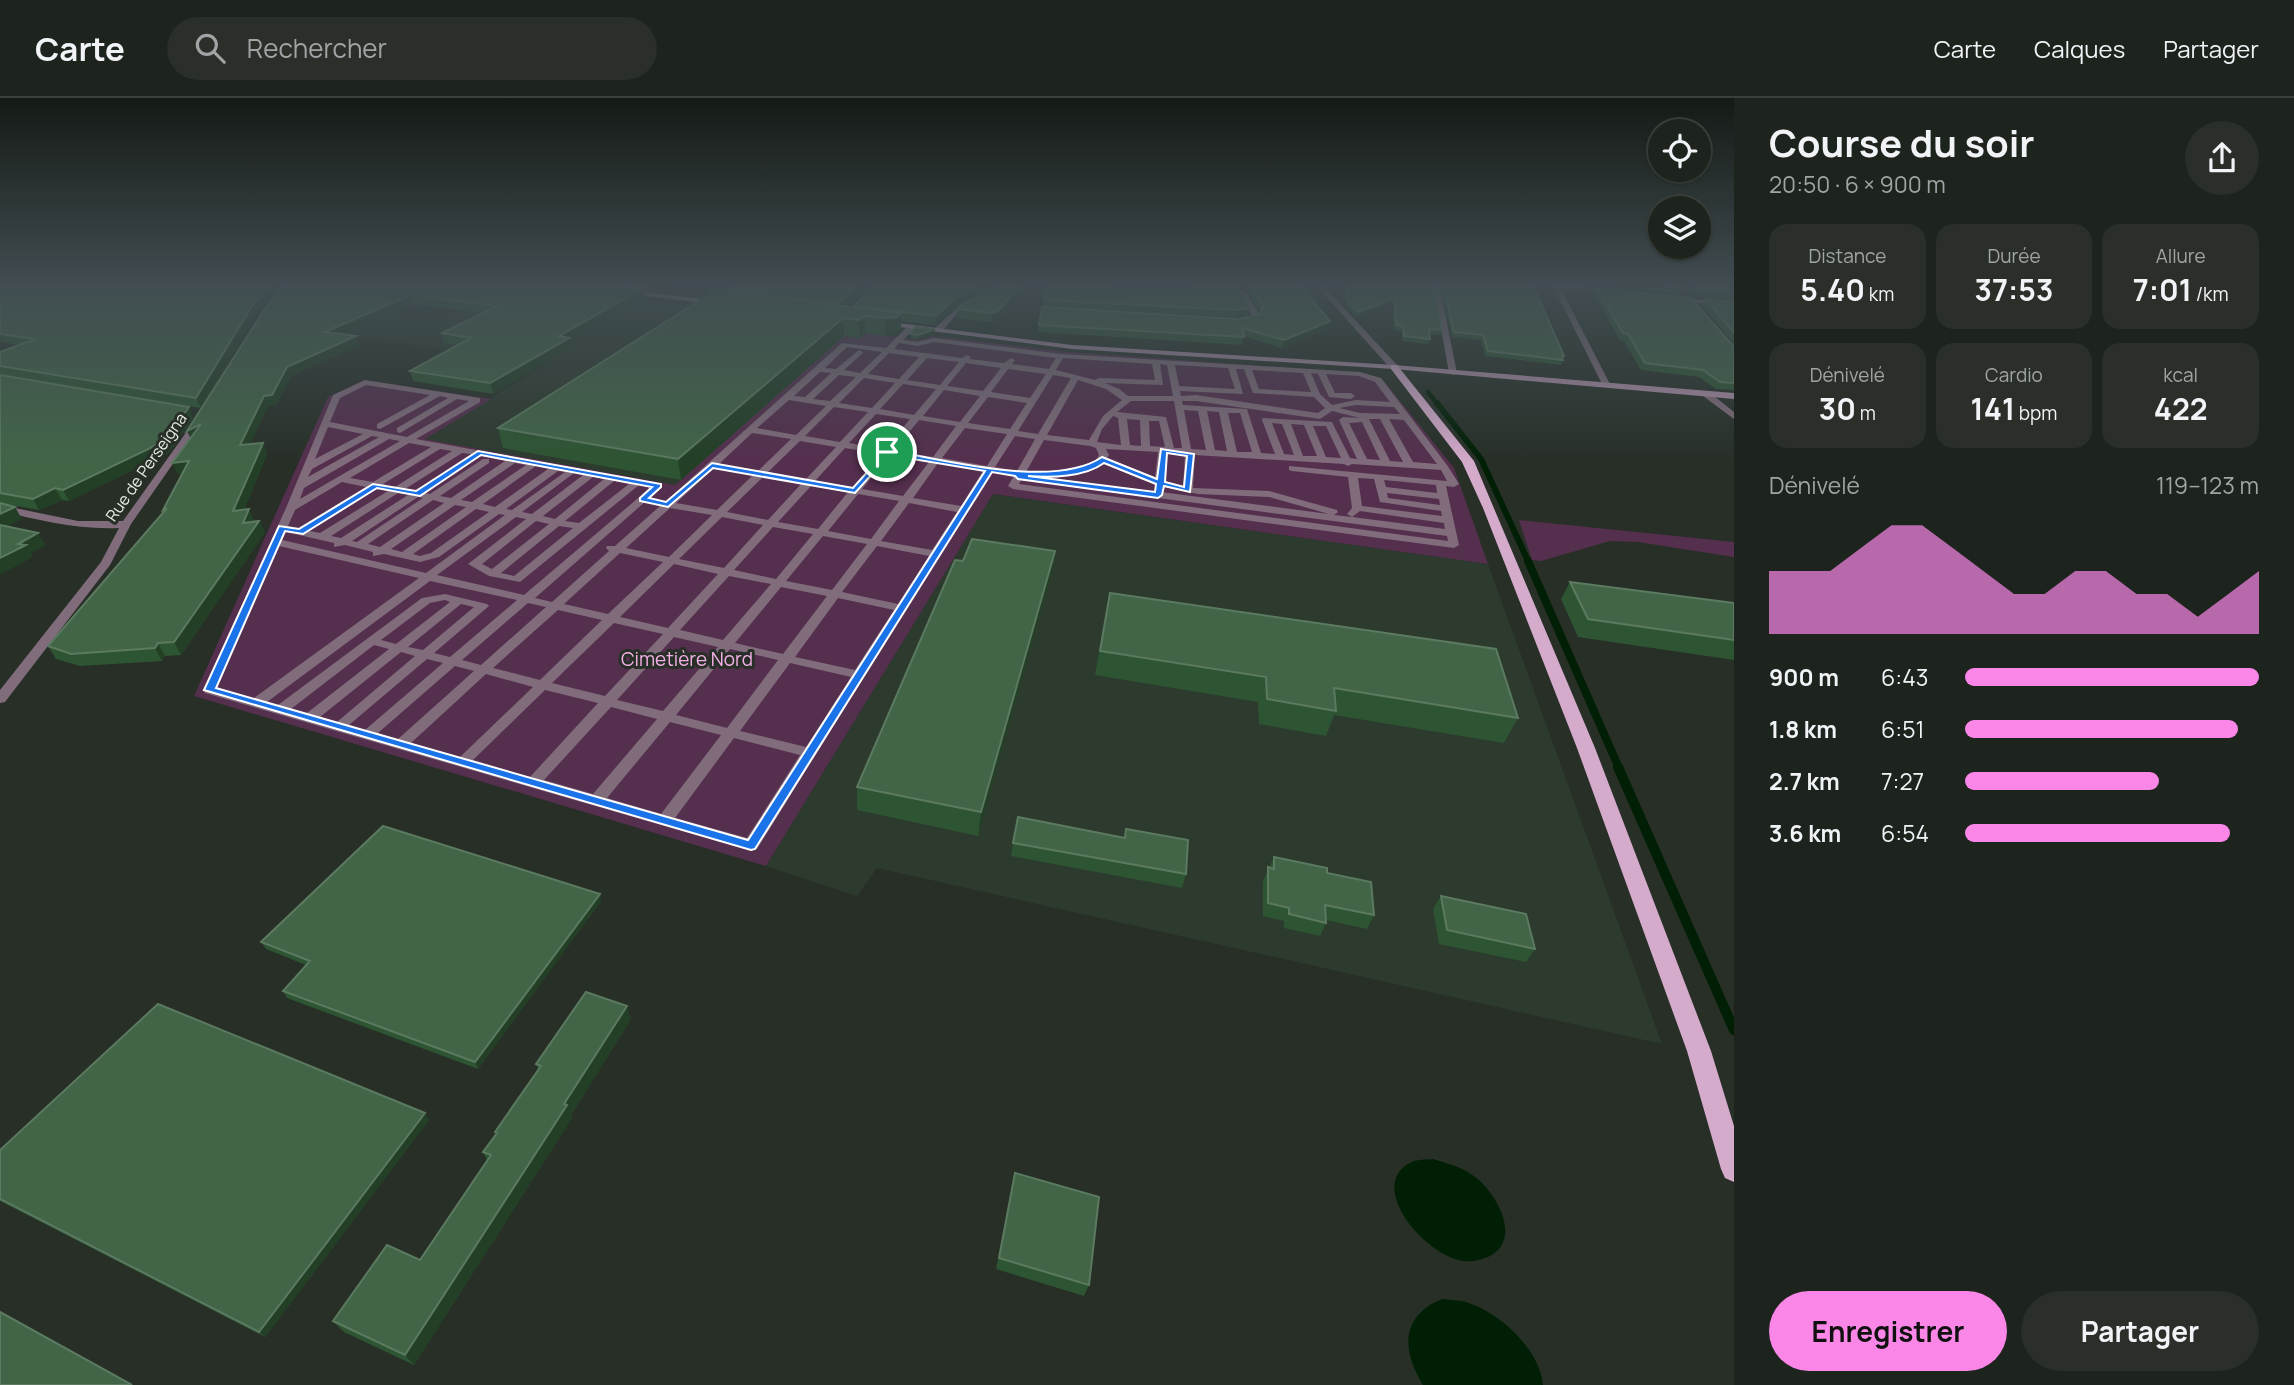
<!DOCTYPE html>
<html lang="fr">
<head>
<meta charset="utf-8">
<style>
	body { margin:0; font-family:Manrope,sans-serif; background:#2a2f2a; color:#f1f3f6; height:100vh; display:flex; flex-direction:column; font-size:26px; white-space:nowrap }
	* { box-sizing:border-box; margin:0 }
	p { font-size:23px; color:#a0a4a4 }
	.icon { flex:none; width:38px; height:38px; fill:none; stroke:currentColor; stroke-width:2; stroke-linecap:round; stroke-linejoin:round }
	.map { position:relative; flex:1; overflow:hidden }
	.drawer { display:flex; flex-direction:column; background:#1d231d; width:560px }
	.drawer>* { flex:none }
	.fabs { position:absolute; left:1648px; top:21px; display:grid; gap:14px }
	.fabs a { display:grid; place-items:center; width:63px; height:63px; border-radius:50%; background:#1d231d; box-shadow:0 2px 5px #0004,0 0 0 2px #3b403b; font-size:35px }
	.pin { position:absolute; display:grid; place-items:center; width:60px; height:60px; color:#fff; margin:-30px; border:4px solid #fff; border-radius:50%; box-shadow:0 2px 7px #0007 }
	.round { display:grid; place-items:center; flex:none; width:74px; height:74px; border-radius:37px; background:#2a2f2a }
	.summary { display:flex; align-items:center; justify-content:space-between; height:119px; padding:0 35px }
	h1 { font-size:38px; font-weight:700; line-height:52px }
	.figures { display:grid; grid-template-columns:repeat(3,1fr); gap:10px; height:119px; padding:7px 35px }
	.figures div { display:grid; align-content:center; border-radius:18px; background:#2a2f2a; text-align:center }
	.figures b { font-size:30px; font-weight:700 }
	.figures small { font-size:19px; font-weight:400 }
	.figures p { font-size:19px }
	.chart { height:196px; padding:14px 35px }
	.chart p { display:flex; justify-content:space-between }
	.chart svg { width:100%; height:126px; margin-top:7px; fill:#fa87e7; opacity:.7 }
	.action { display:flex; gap:14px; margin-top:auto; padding:14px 35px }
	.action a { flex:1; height:80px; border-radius:42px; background:#fa87e7; color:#111; font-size:28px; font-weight:700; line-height:80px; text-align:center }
	.action a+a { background:#2a2f2a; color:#f1f3f6 }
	ul { padding:0 35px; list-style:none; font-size:23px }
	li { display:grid; grid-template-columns:112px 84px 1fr; align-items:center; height:52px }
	li i { height:18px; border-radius:9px; background:#fa87e7 }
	header { display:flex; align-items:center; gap:42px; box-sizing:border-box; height:98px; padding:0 35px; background:#1d231d; border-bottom:2px solid #3b403b }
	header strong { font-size:33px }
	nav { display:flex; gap:38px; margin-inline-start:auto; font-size:24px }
	.search { width:490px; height:63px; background:#2a2f2a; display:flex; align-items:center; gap:18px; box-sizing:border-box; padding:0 24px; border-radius:38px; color:#a0a4a4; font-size:26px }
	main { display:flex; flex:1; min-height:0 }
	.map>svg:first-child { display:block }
	.built { fill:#2d3a2e }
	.green { fill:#552f4e }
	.water { fill:#001f05 }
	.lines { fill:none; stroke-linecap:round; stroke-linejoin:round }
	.stream-far3 { stroke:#001f05; stroke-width:4.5 }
	.stream-far2 { stroke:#001f05; stroke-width:6 }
	.stream-far1 { stroke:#001f05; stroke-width:8 }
	.stream { stroke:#001f05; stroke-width:10 }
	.service { fill:#816c7c; fill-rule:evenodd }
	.minor { fill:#816c7c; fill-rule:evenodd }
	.secondary { fill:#b090a9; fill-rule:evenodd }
	.primary { fill:#d5abcc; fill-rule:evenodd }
	.wall { fill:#2e5533 }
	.shaded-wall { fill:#233f26 }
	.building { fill:#426547; stroke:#5b7a60; stroke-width:2 }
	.route { fill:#1a73e8; stroke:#fff; stroke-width:2; fill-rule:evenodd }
	.labels { text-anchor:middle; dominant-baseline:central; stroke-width:6; stroke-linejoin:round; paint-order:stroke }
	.far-street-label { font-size:16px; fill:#e6ebe6; stroke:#272f27 }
	.park-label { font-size:19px; fill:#f5b0e7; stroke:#272f27 }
</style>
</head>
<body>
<header>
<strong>Carte</strong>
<div class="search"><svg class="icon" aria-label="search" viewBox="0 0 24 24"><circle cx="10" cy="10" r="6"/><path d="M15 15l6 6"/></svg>Rechercher</div>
<nav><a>Carte</a><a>Calques</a><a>Partager</a></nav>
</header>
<main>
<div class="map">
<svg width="1734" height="1287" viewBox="0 0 1734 1287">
	<rect width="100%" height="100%" fill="#272f27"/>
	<!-- built -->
	<path class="built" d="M518 186 855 228 675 387 424 341 544 267 315 232 362 211 440 222Z
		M993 396 1488 466 1662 946 877 770 857 798 766 768Z"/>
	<!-- green -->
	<path class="green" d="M1105 185H1171L1178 198 1068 190Z
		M865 235 919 242 932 238 1068 254 1362 275 1384 283 1454 370 1488 466 993 396 766 768 194 598 328 299 364 282 491 301 425 341 675 387 844 238 859 240Z
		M1519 422 1734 444V459L1638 444 1610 443 1541 463 1532 462Z"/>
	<!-- water -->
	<path class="water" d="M1433 1061C1450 1066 1468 1071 1481 1084 1507 1110 1522 1156 1473 1163 1433 1169 1361 1087 1412 1064 1418 1061 1427 1062 1433 1061Z
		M1442 1201C1450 1202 1461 1202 1469 1205 1501 1216 1540 1252 1543 1287H1423C1402 1253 1400 1218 1442 1201Z"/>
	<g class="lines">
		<!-- stream-far3 -->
		<path class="stream-far3" d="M1428 294 1438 307"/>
		<!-- stream-far2 -->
		<path class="stream-far2" d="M1437 305 1481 361 1529 465"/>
		<!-- stream-far1 -->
		<path class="stream-far1" d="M1528 463 1619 670"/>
		<!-- stream -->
		<path class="stream" d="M1618 669 1734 932"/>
		<!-- service -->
		<path class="service" d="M1234 185H1240L1259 216 1257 222 1239 226 1235 224 1251 219V216Z
			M909 227 916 229 903 242 918 244 934 240 1061 256 1360 274 1381 280 1447 367 1459 386 1454 389 1446 388 1459 447 1454 450 1013 391 1008 388 1014 378 992 374 757 751 751 753 205 595 203 592 286 410 333 297 365 282 480 300V304L416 341 661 386V390L535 500 552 504 609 453 606 450 607 448H615L660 408 657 405 658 403H666L842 245 886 250ZM934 244 1056 260 1049 271 1012 266 1015 262 1011 260 1004 265 969 261 971 259 967 257 962 260 894 251 899 245 918 248ZM847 249 882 254 860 275 844 272 862 256 863 254 859 252 836 271 825 270ZM889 255 919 259 899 281 868 276ZM927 260 959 264 940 287 907 282ZM1063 260 1152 266 1155 282 1099 280 1095 282 1056 272ZM966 265 1001 270 983 293 947 288ZM1160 266 1167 267 1173 298H1128L1119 291 1105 285 1163 287ZM1175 267 1228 270 1235 291 1179 288ZM1008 271 1046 276 1030 300 991 294ZM1236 271H1244L1253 295 1314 299 1325 310 1318 315 1196 297 1181 298 1180 293 1243 296ZM1252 272 1303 275 1311 294 1259 291ZM820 274 831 275 805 299 794 298ZM1311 275 1318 276 1329 299 1351 301 1355 298 1351 295H1335L1326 276 1359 278 1375 284 1390 304 1356 302 1332 307 1320 296ZM839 277 856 279 830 303 813 301ZM1053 277 1071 280 1038 336 1018 333ZM864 280 895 285 872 310 839 305ZM1078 282 1106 291 1122 302 1103 318 1089 342 1047 337ZM903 286 936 291 914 317 880 311ZM366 287 430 297 377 326V330L380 331 440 298 448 300 397 330V334L400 335 457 301 469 303 407 339 330 324 340 300ZM944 292 980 298 960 324 923 318ZM988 299 1027 305 1010 331 968 325ZM789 302 826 308 796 337 757 330ZM1131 303H1174L1182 350H1174L1166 319 1117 314ZM1182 303H1196L1320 321 1332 313 1360 320 1343 319 1339 322 1357 361 1350 360 1332 324 1263 320 1262 322 1275 356 1261 355 1247 311 1183 307ZM1356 307 1394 309 1400 316 1360 315 1339 310ZM834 309 868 314 840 344 805 338ZM1184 312 1198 313 1206 352 1191 351ZM1207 313 1219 314 1227 353 1215 352ZM1228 315H1240L1252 354H1237ZM876 316 910 321 885 351 849 345ZM1113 318 1118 320 1121 347 1097 344 1102 331ZM1127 321 1140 322 1141 348 1130 347ZM1369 321H1380L1403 364 1390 363ZM1389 321 1404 322 1437 366 1413 364ZM919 322 956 328 933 359 894 353ZM1149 323H1159L1165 349 1150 348ZM1362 324 1380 362 1367 361 1349 325ZM1272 325 1282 326 1294 357 1284 356ZM1291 326 1304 327 1317 358H1303ZM1313 328H1326L1341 360 1326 359ZM328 329 363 336 315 361ZM965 330 1007 336 987 368 942 360ZM752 335 791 341 758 373 719 366ZM372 338 379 339 308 379 312 371ZM1015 338 1035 341 1017 373 995 369ZM389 341 400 343 300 401 304 390ZM1044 342 1090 348 1096 350 1099 357 1095 364 1049 375 1026 374ZM800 343 836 349 806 381 768 374ZM409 345 431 349 373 384 350 380ZM845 350 881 356 853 389 815 383ZM440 351 452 353 395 389 383 386ZM1106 351 1158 354 1155 380 1107 360 1109 357ZM462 355 471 356 415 393 405 391ZM1167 355 1185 356 1183 388 1165 383ZM890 357 929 364 903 398 862 391ZM1195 357 1344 366 1348 368 1352 366 1441 372 1447 383 1289 368V372L1292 373 1348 379 1352 410 1347 416 1352 419 1334 417 1338 414 1337 412 1269 393 1193 390ZM481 358 505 363 451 400 440 398 489 365V361H483L430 396 425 395ZM515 365 526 367 472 404 461 402ZM938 365 983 373 961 408 913 400ZM1104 366 1155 386V394L1051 380ZM536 368 548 371 495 409 483 406ZM714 370 753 377 717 412 676 405ZM558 373 565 374 512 412 506 411ZM574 375 583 377 532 416 522 414ZM593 379 604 381 555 421 543 418ZM763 379 801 386 768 422 727 414ZM1358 380 1374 381 1380 404 1441 413 1442 418 1362 408ZM1021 382 1447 438 1448 443 1019 386ZM1384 382 1436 387 1437 395 1386 389ZM614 383 629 386 579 425 565 423ZM342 384 366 389 298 430 288 428 295 412ZM639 387 650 390 524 497 437 477 516 419 526 421 468 466 489 478 520 484ZM811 388 848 394 818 431 778 424ZM1164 389 1198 396 1269 399 1329 416 1161 394ZM376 391 388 393 320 435 309 433ZM398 395 408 397 341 440 331 438ZM1387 395 1439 401 1440 407 1388 400ZM858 396 899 403 871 441 828 433ZM418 399 423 400 357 444 352 443ZM433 402 444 405 380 449 368 446ZM909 405 957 414 932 452 881 443ZM455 407 466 409 402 454 391 451ZM670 410 712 417 669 459 626 450ZM476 411 489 414 431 455 420 458 413 456ZM1360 413 1444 425 1445 431 1352 419ZM499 416 505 417 426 475 282 442 286 434 334 445V449L345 447 373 454V458L384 456 420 464 439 459ZM722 419 763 427 724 470 679 461ZM536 423 549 426 492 471 482 466ZM559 428 573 430 514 478 501 475ZM773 429 813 436 776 481 734 472ZM823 438 867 446 832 492 786 483ZM279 448 419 480 254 600 217 590ZM877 448 929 458 898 506 842 494ZM620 455 663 464 608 516 564 506ZM674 466 718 476 668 530 620 519ZM729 478 771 486 723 542 680 532ZM430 483 517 502 450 559 434 555 489 508 487 506 445 496 422 500 278 607 267 604ZM781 489 827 498 783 556 735 545ZM838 500 894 512 855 572 795 559ZM445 502 450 504 396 546 381 542 430 505ZM528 505 546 509 481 567 462 562ZM461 506 474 509 423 552 408 549ZM558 512 602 522 540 582 493 570ZM614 525 663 536 605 598 552 585ZM674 539 718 549 663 613 617 602ZM374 547 389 551 307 615 291 611ZM730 551 778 562 727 630 676 617ZM401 554 415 558 337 624 320 619ZM427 561 443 565 365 632 349 627ZM790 565 851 579 806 649 740 633ZM455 568 474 573 398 641 378 635ZM486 576 533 589 460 659 411 645ZM545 592 598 605 530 679 473 662ZM611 609 657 621 593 696 544 682ZM670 624 721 637 661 716 607 700ZM734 640 800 657 747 740 675 720Z
			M1703 294H1709L1734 314V321L1703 298Z"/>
		<!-- minor -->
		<path class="minor" d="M632 185H640L625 194H621V192Z
			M1314 185H1321L1397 267V271H1391Z
			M1433 185H1439L1457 275 1453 277 1449 275Z
			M1519 185H1558L1616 193 1614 196 1561 191 1611 288 1610 290 1603 288 1554 190Z
			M1674 200 1734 204V208L1676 203Z
			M970 204 975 205 960 213 941 234H935V230L956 211Z
			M195 322 202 324 131 426 110 467 5 604 0 605V592L101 464 119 430C78 432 39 422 0 413V407L78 423H123Z"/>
		<!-- secondary -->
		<path class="secondary" d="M627 192 718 203 721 205 718 207 625 195Z
			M881 223 1072 247 1394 267 1734 295V301L1394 271 1072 251 884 227Z"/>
		<!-- primary -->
		<path class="primary" d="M1391 267H1397L1474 363 1595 650 1711 953 1734 1028V1084L1725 1080 1721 1071 1687 953 1577 650 1483 410 1462 364 1391 271Z"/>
	</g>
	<!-- wall -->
	<path class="wall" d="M0 185 256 217 201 310 60 287 193 320 168 355 69 403 62 402 39 412 0 405V254L18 247 0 244Z
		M286 185H627L623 188 637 189 636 185H679L670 190H641L645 199 570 242 571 249 493 296 413 283 410 273 458 247 444 245 442 235 483 215 412 206 344 236 356 238 359 247 291 278 276 307 268 308 250 346 267 356 244 412 249 411 254 423H259L265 434 181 557 165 558 162 563 80 568 56 561 48 548 164 414 163 412 183 376H178L172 365 191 340 187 333Z
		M1004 185 998 221 991 224 957 220V211Z
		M1116 185 1112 193H1194L1187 185H1236L1250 210 1248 217 1236 219 1043 209 1044 202Z
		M1242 185H1298L1330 223 1328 230 1282 250 1243 238 1242 247 1038 234 1039 227 1238 221 1261 216Z
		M1347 185H1433L1442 232 1440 237 1430 236V241L1428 246 1402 243V233L1394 232 1393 204 1356 219 1345 207Z
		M1440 185H1532L1564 258 1561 267 1485 258 1481 242 1452 239Z
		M1589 185H1680L1683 190 1680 196Z
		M1684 185H1734V202L1694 198Z
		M1597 191 1734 249V292L1716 291 1699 279 1641 272 1624 243 1620 242 1594 197Z
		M728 193 854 209H955L935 227 901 223V232L896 236 885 238 865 235 860 240 844 238 681 382 503 350 498 330Z
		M1706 201 1734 204V247L1703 207Z
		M911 236H934L918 241 911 240Z
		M1055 453 1052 474 978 738 857 712V689Z
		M1570 484 1734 505V562L1578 539 1561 501Z
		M1110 495 1518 620 1504 645 1334 617 1326 638 1259 626 1258 604 1095 577Z
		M1126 731 1186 776 1182 790 1011 758 1013 745 1124 740Z
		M1274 759 1327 775 1374 817 1367 831 1326 822V825L1320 838 1284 830V823L1263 818V783Z
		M600 796 601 803 478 971 287 900 283 893 306 867 266 851 261 844Z
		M1441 798 1535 851 1526 864 1439 846 1433 811Z
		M631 921 571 1017 572 1020 414 1267 344 1234 333 1223 420 1162 487 1062 483 1054 496 1036 495 1034 538 972 536 966Z
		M429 1022 265 1239 0 1103V1052Z
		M1015 1075 1089 1187 1084 1198 996 1171Z"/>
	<!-- shaded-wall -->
	<path class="shaded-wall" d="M272 185H282L256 217 201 310 196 300 252 208Z
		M669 185H679L670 190Z
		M862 185H872L838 215V206Z
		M984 185H1000L955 209 935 227 936 218 955 200Z
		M1021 185H1027L998 221 991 224 992 215Z
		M644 190 645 199 570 242 571 249 493 296 490 285 559 238Z
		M410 197 412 206 328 243 325 234Z
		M1395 200 1393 204 1356 219 1358 214Z
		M1250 210 1248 217 1236 219 1237 212Z
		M901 215V232L896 236 885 238V220Z
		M865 218V235L860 240 859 222Z
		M843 220 844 238 681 382 678 361Z
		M1330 223 1328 230 1282 250 1284 242Z
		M935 231 934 236 918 241V237Z
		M356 238 359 247 291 278 276 307 268 308 245 358 240 347 264 298 287 269Z
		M189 309 193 320 168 355 69 403 63 392Z
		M201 326 192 343 187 333Z
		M263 345 267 356 239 425 233 413Z
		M189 363 195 374 178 376 172 365Z
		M55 390 62 402 39 412 33 401Z
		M15 409 22 421 0 432V416Z
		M249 411 254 423 249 436 243 425Z
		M259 423 265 434 181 557 174 544Z
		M38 435 46 447 31 455 33 459 0 477V460L18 446Z
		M1055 453 1052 474 978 738 981 714Z
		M158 545 165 558 162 563 155 550Z
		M600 796 601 803 478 971 475 964Z
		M627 908 631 921 571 1017 572 1020 414 1267 405 1257Z
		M425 1015 429 1022 265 1239 259 1234Z"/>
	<!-- building -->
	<path class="building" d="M10 185H272L252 208 196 300 0 268V254L35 241 0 236V188Z
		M286 185H605L644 190 559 238 569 240 490 285 410 273 471 240 442 235 497 208 410 197 325 234 356 238 287 269 272 297 264 298 240 347 263 345 233 413 249 411 243 425 259 423 174 544 158 545 155 550 71 556 48 548 167 410 163 412 189 363 172 365 201 326 187 333 264 212Z
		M739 185H862L838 206 728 192Z
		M878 185H984L955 200 936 218 854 208Z
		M1004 185H1021L999 212 992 215 957 211 962 206Z
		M1048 185H1114L1110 193H1202L1195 185H1236L1250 210 1237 212 1044 202Z
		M1248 185H1298L1330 223 1284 242 1242 230 1244 239 1039 227 1042 209 1238 221 1261 216 1263 208Z
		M1348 185H1433L1442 232 1429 231 1430 241 1404 238 1403 228 1396 227 1395 200 1358 214 1346 202Z
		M1443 185H1532L1564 258H1562L1563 262 1488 253 1483 237 1454 234Z
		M1644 185H1680L1683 190Z
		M1693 185H1734V195L1698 191Z
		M1597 191 1691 200 1734 249V285L1720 284 1703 272 1645 265 1628 236 1623 235Z
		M716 192 901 215 897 219 885 220 865 218 859 222 843 220 678 361 498 330Z
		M1706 201 1734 204V235Z
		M915 229 935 231 918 237 911 236Z
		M0 277 189 309 163 344 63 392 55 390 33 401 0 395Z
		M0 405 15 409 0 416Z
		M0 427 38 435 18 446 26 447 0 460Z
		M972 441 1055 453 981 714 857 689 955 462 963 463Z
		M1570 484 1734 505V542L1588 521Z
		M1110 495 1496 551 1518 620 1334 590 1336 613 1267 601 1266 579 1100 553Z
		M1018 719 1125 740 1126 731 1188 742 1186 776 1013 745Z
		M383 728 600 796 475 964 283 893 310 863 261 844Z
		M1274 759 1327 770V775L1371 784 1374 817 1325 807 1326 825 1289 816V810L1268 805V769L1274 771Z
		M1441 798 1526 816 1535 851 1447 832Z
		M586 894 627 908 564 1006 567 1007 405 1257 333 1223 387 1147 420 1162 491 1057 483 1054 497 1035 495 1034 541 968 536 966Z
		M158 906 425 1015 259 1234 0 1101V1052Z
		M1015 1075 1099 1099 1089 1187 999 1160Z
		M0 1214 132 1287H0Z"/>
	<!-- sky -->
	<linearGradient id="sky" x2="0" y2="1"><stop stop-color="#151a15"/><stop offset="0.51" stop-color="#414d52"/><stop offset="1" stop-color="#414d52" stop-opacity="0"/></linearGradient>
	<rect width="1734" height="366" fill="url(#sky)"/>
	<!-- route -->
	<path class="route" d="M1161 351 1194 356 1190 394 1164 388 1162 397 1158 400 1018 381 1015 378 992 374 755 751 751 752 204 592 279 428 299 431 373 386 416 393 478 353 661 386V389L649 400 666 404 712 365 853 390 887 352C943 361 1054 392 1102 359L1157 381ZM1167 355 1187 358 1184 389 1165 384ZM481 357 652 389 640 400V403L668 409 713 370 855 395 889 357 985 373 748 742 216 590 285 433 303 436 377 390 420 398ZM1104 365 1156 386 1155 394 1028 378C1051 380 1085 379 1104 365Z"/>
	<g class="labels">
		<!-- far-street labels -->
		<g class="far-street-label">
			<text transform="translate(146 369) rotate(-55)">Rue de Perseigna</text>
		</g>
		<!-- park labels -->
		<g class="park-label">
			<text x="687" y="561">Cimetière Nord</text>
		</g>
	</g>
</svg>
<div class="fabs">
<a><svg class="icon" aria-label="locate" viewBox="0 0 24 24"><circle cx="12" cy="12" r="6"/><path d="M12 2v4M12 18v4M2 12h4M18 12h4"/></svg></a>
<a><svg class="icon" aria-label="layers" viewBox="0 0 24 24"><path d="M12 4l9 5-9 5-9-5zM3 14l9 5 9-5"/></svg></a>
</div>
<div class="pin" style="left:887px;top:354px;background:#1e9e55"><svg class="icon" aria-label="arrive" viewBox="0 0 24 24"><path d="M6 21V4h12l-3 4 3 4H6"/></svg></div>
</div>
<section class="drawer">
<div class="summary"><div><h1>Course du soir</h1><p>20:50 · 6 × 900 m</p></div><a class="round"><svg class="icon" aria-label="share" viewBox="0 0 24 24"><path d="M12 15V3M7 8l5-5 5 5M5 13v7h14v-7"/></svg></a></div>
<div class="figures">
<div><p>Distance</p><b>5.40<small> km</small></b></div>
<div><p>Durée</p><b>37:53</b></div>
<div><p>Allure</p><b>7:01<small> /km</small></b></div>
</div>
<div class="figures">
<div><p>Dénivelé</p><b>30<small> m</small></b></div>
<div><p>Cardio</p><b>141<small> bpm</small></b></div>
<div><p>kcal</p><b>422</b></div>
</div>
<div class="chart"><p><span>Dénivelé</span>119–123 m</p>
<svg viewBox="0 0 160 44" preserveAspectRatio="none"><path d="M0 44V22L10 22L20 22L30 14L40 6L50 6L60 14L70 22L80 30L90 30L100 22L110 22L120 30L130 30L140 38L150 30L160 22V44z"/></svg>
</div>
<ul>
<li><b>900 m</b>6:43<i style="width:100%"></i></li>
<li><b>1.8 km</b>6:51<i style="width:93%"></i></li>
<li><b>2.7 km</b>7:27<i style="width:66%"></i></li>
<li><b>3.6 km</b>6:54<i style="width:90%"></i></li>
</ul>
<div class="action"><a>Enregistrer</a><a>Partager</a></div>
</section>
</main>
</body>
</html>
